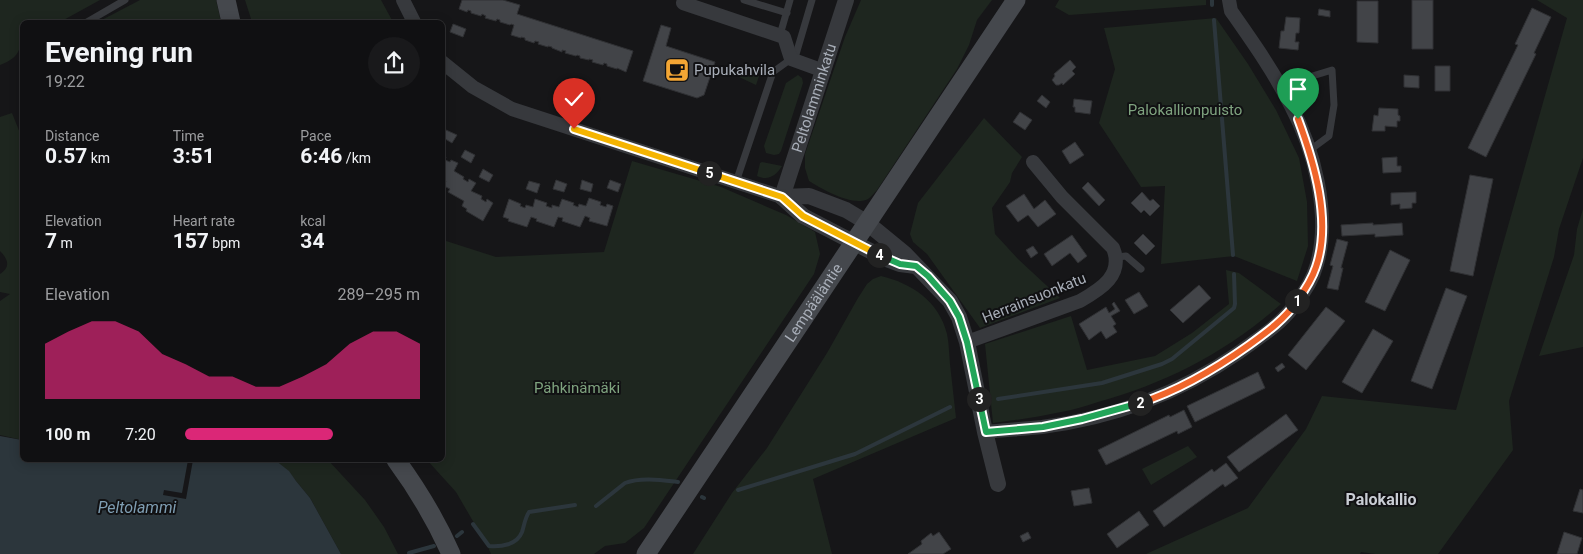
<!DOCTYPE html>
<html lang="en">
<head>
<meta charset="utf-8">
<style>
	body { margin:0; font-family:Roboto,sans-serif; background:#19191b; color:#f1f3f6; height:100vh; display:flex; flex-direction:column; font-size:19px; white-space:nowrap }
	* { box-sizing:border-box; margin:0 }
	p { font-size:16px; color:#9c9d9f }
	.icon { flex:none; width:28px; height:28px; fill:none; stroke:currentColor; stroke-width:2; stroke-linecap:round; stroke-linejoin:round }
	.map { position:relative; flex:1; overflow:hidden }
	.sheet { position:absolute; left:20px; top:20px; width:425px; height:442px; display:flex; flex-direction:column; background:#101012; border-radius:8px; box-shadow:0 2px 12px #0003,0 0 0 1px #303032 }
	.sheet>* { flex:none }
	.pin { position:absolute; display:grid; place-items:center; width:42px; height:42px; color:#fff; margin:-51px -21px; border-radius:50% 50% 50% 0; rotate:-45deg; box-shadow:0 0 5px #0007 }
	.pin .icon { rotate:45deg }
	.km { position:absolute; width:25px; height:25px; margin:-12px; border-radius:50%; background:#222; color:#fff; font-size:14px; line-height:25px; text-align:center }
	.round { display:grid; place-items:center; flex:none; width:52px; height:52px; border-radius:26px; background:#19191b }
	.overview { display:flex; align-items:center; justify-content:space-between; height:85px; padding:0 25px }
	h1 { font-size:28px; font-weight:700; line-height:38px }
	.stats { display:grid; grid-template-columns:repeat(3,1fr); gap:8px; height:85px; padding:5px 25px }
	.stats div { display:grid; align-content:center }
	.stats b { font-size:21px; font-weight:700 }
	.stats small { font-size:14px; font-weight:400 }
	.stats p { font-size:14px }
	.chart { height:140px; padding:10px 25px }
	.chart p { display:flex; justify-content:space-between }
	.chart svg { width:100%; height:90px; margin-top:5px; fill:#db2777; opacity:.7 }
	ul { padding:0 25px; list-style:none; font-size:16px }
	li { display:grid; grid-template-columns:80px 60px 1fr; align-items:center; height:38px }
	li i { height:12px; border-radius:6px; background:#db2777 }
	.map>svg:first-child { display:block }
	.green { fill:#1e261f }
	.water { fill:#2c363c }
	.pier { fill:#161618 }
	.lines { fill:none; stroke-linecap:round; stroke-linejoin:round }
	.stream { stroke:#2c363c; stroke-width:4 }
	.building { fill:#424448; stroke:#303134 }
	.service { stroke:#37393d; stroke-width:7 }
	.minor { stroke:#37393d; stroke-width:14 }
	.tertiary { stroke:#37393d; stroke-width:16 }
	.secondary { stroke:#45484d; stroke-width:19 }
	.split-1-casing { stroke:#fff; stroke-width:10 }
	.split-2-casing { stroke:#fff; stroke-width:10 }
	.split-3-casing { stroke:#fff; stroke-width:10 }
	.split-4-casing { stroke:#fff; stroke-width:10 }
	.split-5-casing { stroke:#fff; stroke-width:10 }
	.split-6-casing { stroke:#fff; stroke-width:10 }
	.split-1 { stroke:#f0652b; stroke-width:6 }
	.split-2 { stroke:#f0652b; stroke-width:6 }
	.split-3 { stroke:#22a559; stroke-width:6 }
	.split-4 { stroke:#22a559; stroke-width:6 }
	.split-5 { stroke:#f5b400; stroke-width:6 }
	.split-6 { stroke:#f5b400; stroke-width:6 }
	.labels { text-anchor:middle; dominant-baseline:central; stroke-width:4; stroke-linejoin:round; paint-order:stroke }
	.poi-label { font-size:15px; fill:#a8aeb8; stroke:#111113; text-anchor:start }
	.street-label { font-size:15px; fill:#a8aeb8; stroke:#111113 }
	.park-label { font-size:15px; fill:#7fa37f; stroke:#111113 }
	.neighbourhood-label { font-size:16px; font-weight:bold; fill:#c9cdd4; stroke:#111113 }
	.water-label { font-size:16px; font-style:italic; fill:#7f9eb3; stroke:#111113 }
</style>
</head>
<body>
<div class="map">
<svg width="1583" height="554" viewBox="0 0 1583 554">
	<rect width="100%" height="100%" fill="#161618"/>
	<!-- green -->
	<path class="green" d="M0 0H100L60 22H22C22 44 23 57 0 65Z
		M140 0H216L221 22H98Z
		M245 0H381L393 22H252Z
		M861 0H992L977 20 969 45 957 69 877 190C874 193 871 197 868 199 853 207 822 189 809 181L805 168V154L845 37Z
		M1059 0H1206V5L1069 15 1055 7Z
		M1537 0H1583V158L1559 229 1554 257 1509 401 1513 450 1438 554H1375L1361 552 1360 554H1146L1248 508 1306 429 1322 396 1456 410 1567 18Z
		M1216 18 1248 64 1276 110 1299 158 1307 202 1308 246 1297 281 1234 256 1161 264 1165 186 1141 187 1099 123 1115 69 1104 28Z
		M740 69 759 76 756 85 737 76Z
		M798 75 802 78 803 83 781 151 779 154 774 155 766 153 764 146 786 83Z
		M12 113 22 138V440L0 435V301L10 294 0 292V274C11 267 8 259 0 251V117Z
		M984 118 1022 157 1012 173 1010 182 992 208 995 234 1018 259 1060 298 980 328 927 254 913 242 910 234 918 203Z
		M632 161 721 187 786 215 815 232 820 254 814 274 644 528 625 543 605 546 594 554H491L488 547 456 492 427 460H442L443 240 496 257 604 252Z
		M762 162 782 166C776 176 768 181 757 176L760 163Z
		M1583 209V347L1539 356 1574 255 1577 229Z
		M1226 270 1239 273 1281 304C1227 352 1167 383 1098 402 1086 406 1073 410 1061 412 1038 417 1016 420 993 423L985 344 1071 316 1087 370 1155 356 1192 333 1229 304Z
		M881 276C911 283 939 301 947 334 949 343 949 354 950 364 952 382 954 400 956 418L813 479 832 554H693L732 493 767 448 827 353 858 298 867 284 873 279Z
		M1188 446 1197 457 1151 485 1142 469Z
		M275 460H328L365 500 384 527 398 554H341L310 498 296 481 288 471Z"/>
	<!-- water -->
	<path class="water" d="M0 436 22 440V460H275L289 471 296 481 310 498 341 554H0Z"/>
	<!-- pier -->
	<path class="pier" d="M188 460H193L186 499 163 495 164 490 182 493Z"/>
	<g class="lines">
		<!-- stream -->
		<path class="stream" d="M1212 0V5
			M1214 20 1233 255
			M998 399 1102 383 1162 364 1172 359 1234 308 1235 304 1234 274
			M738 490 855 454 950 407
			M702 497 704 498
			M596 506 625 483C641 477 661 480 678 482
			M473 524 489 546C501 547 517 545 522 532 524 526 525 518 529 512L575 505
			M457 536 462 532
			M409 553 434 546"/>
	</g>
	<!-- building -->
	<path class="building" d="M462 0H503L520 5 517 14 633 51 626 72 617 68V69L607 66V64L604 63 603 65 592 62 593 60 589 59V60L580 58V56L577 55 576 56 565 53 566 51 562 50V52L552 48V47L548 46V47L538 44 539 42 535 41 534 43 525 40V38L521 37V38L511 35 514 25 511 24 510 25 500 22V20L497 19 496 21 485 18 486 16 482 14 481 16 471 13V11L468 10 467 12 459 9Z
		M1412 0H1433V49H1412Z
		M1357 1H1378V43L1357 42Z
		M1532 8 1551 17 1534 53 1536 54 1486 157 1468 148 1518 45 1515 44Z
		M1319 9 1330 11V17L1318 15Z
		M1286 17 1300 18 1299 33H1296L1295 42H1299L1298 50 1279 48 1281 31H1284Z
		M453 24 466 29 463 37 450 32Z
		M661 25 671 28 666 46 715 62 704 95 697 98 643 81Z
		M1070 60 1076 67 1072 71 1075 74 1063 85 1062 83 1059 85H1056L1052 80 1055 76 1054 74Z
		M1435 66H1450V91H1435Z
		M1404 75 1419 76V88L1404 87Z
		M1042 95 1050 102 1046 108 1037 101Z
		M1074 99 1092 101 1090 114 1075 112V107H1073Z
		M1379 108 1398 109V115L1400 116V121H1397V127L1385 126V131H1372L1374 115 1378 116Z
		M1020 112 1032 120 1025 130 1013 122Z
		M446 130 457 135 452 143 442 137Z
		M1075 142 1084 155 1070 164 1062 151Z
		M465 150 475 155 471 163 461 157Z
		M442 155 446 157 445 160 450 162 451 160 458 163 454 171 464 177 463 179 468 182 469 179 476 183 471 191 482 196 481 199 486 202 487 199 493 203 483 221 466 211 467 209 462 206 464 201 448 192 450 189 444 186 446 181 442 179Z
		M1397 157V166H1401V172L1383 173 1382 158Z
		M483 169 493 175 489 182 479 177Z
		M1470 175 1493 179 1473 276 1450 271Z
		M556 180 567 184 564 192 553 189Z
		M582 180 593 184 591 192 580 189Z
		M610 180 621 184 618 192 607 188Z
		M529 181 540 184 537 193 526 189Z
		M1088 182 1105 200 1099 206 1082 188Z
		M1142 192 1150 201 1153 199 1160 206 1150 216 1144 210 1141 213 1131 203Z
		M1416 192V203H1412V208L1400 209V204L1391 205V193Z
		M1024 194 1034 209 1045 200 1056 214 1038 227 1028 215 1018 222 1006 206Z
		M589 198 601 202 600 205 606 207 607 204 613 206 607 226 589 221 590 218 585 216 580 227 562 221 563 218 558 217 554 227 536 221 537 219 531 217 527 227 508 221 509 219 503 217 509 199 521 204 520 206 525 208 526 205 533 207 535 199 547 203 546 206 552 208V205L559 207 562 199 574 203 573 205 578 207 579 204 586 206Z
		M1373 223V225L1402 223 1403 235 1375 237V234L1342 236 1341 225Z
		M1143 234 1155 246 1146 255 1134 243Z
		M1072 235 1087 256 1078 263 1070 253 1052 266 1044 254Z
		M1337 239 1348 242 1341 268H1343L1338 290 1327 288 1333 266 1330 265Z
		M1033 246 1038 253 1031 258 1026 250Z
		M1390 250 1410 260 1385 311 1365 302Z
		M1199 285 1211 298 1183 323 1170 310Z
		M1446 288 1467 296 1432 389 1411 381Z
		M1139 292 1148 306 1134 314 1125 300Z
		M1114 302 1120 311 1111 316 1116 324 1113 326 1117 332 1106 339 1101 331 1089 340 1079 324 1106 307 1109 313 1115 309 1112 304Z
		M1326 307 1345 321 1306 370 1288 355Z
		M1373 329 1393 341 1362 393 1342 382Z
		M1282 363 1285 367 1278 372 1275 368Z
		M1258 372 1265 388 1195 422 1187 406Z
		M1184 410 1192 427 1178 434 1177 431 1106 465 1098 450 1169 415 1170 417Z
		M1286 414 1298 430 1239 472 1227 457Z
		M1226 463 1238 478 1225 487 1223 484 1164 527 1153 511 1212 469 1214 472Z
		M1089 488 1092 503 1074 506 1071 491Z
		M1580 489 1583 490V513L1573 511Z
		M1139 511 1149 525 1117 548 1107 534Z
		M939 532 951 549 943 554H908L922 544 921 541 931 533 933 536Z
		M1028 532 1031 538 1023 542 1020 536Z
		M1564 532 1582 538 1577 554H1557Z"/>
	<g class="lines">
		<!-- service -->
		<path class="service" d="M744 0 787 13
			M87 22 125 0
			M780 35 790 0
			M794 61 812 0
			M1280 86 1332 70 1334 105 1329 136 1310 150
			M736 182 773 72 791 59
			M1117 257 1126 256 1141 269"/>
		<!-- minor -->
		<path class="minor" d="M403 0 414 22
			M684 0 683 3 784 37 791 59 824 71
			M442 62 473 87 512 109 782 197
			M967 342 1080 301C1101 289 1124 275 1113 248L1062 197 1033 162
			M985 432C1004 430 1023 429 1042 427 1112 418 1180 393 1238 353 1257 339 1279 326 1293 307 1303 295 1313 279 1317 264 1331 214 1314 149 1290 104 1274 72 1252 41 1231 11L1229 0"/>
		<!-- tertiary -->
		<g class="tertiary">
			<path d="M782 197 809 196 846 210 866 222 905 254 950 301 959 317 967 342 985 432 998 484"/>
			<path id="s1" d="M782 197 846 0"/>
			<path d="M782 197 803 216 853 242 884 258 900 264 916 266"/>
		</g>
		<!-- secondary -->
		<g class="secondary">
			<path d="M226 0 231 22"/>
			<path d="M396 460C418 490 436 520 451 554"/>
			<path id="s2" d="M646 554 1016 0"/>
		</g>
	</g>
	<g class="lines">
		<defs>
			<path id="split-1" d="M1297 301C1305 290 1312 279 1316 267 1332 221 1314 162 1298 119"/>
			<path id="split-2" d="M1140 403C1180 390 1214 370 1249 345 1267 332 1285 319 1297 301"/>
			<path id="split-3" d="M979 399 986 432 1043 427 1082 419 1140 403"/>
			<path id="split-4" d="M879 255 900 264 916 266 928 276 950 301 959 317 967 342 979 399"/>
			<path id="split-5" d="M709 173 782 197 803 216 879 255"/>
			<path id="split-6" d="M574 129 709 173"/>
		</defs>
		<!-- split-1 casing -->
		<use href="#split-1" class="split-1-casing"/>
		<!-- split-2 casing -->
		<use href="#split-2" class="split-2-casing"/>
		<!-- split-3 casing -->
		<use href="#split-3" class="split-3-casing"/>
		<!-- split-4 casing -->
		<use href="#split-4" class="split-4-casing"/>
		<!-- split-5 casing -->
		<use href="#split-5" class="split-5-casing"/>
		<!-- split-6 casing -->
		<use href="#split-6" class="split-6-casing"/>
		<!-- split-1 -->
		<use href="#split-1" class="split-1"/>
		<!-- split-2 -->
		<use href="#split-2" class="split-2"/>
		<!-- split-3 -->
		<use href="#split-3" class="split-3"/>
		<!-- split-4 -->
		<use href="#split-4" class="split-4"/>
		<!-- split-5 -->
		<use href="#split-5" class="split-5"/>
		<!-- split-6 -->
		<use href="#split-6" class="split-6"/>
	</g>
	<!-- icons -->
	<defs>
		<symbol id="cafe-square" viewBox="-11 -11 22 22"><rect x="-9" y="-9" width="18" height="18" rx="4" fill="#f3a634" stroke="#111113"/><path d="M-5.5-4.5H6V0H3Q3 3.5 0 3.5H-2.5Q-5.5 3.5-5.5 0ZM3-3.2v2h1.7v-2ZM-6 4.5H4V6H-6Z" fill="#111"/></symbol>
	</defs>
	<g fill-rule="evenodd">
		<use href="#cafe-square" x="663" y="56" width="28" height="28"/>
	</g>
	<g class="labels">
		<!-- poi labels -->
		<g class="poi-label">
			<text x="694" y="70">Pupukahvila</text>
		</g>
		<!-- street labels -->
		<g class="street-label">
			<text stroke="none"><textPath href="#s1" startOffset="104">Peltolamminkatu</textPath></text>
			<text transform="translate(1034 298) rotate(-22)">Herrainsuonkatu</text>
			<text stroke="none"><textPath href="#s2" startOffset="302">Lempääläntie</textPath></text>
		</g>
		<!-- park labels -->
		<g class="park-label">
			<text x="1185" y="110">Palokallionpuisto</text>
			<text x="577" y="388">Pähkinämäki</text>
		</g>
		<!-- neighbourhood labels -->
		<g class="neighbourhood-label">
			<text x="1381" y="499">Palokallio</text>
		</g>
		<!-- water labels -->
		<g class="water-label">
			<text x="137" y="507">Peltolammi</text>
		</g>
	</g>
</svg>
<div class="pin" style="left:1298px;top:119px;background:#1e9e55"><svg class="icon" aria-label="arrive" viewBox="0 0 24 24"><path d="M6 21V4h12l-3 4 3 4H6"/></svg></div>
<div class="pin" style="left:574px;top:129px;background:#d93025"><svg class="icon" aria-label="check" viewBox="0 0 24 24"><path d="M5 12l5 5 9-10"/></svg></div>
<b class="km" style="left:1297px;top:301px">1</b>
<b class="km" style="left:1140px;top:403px">2</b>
<b class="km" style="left:979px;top:399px">3</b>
<b class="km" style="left:879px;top:255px">4</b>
<b class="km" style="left:709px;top:173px">5</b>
<section class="sheet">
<div class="overview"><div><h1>Evening run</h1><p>19:22</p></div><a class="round"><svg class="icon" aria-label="share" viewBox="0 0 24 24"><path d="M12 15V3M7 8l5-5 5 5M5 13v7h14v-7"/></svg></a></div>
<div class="stats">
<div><p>Distance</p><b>0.57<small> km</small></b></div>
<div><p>Time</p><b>3:51</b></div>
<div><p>Pace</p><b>6:46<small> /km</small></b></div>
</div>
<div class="stats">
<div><p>Elevation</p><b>7<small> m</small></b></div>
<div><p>Heart rate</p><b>157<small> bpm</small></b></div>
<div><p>kcal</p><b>34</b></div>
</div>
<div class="chart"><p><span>Elevation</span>289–295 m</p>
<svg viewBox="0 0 160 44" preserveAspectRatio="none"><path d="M0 44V17L10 11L20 6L30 6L40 11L50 22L60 27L70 33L80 33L90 38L100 38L110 33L120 27L130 17L140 11L150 11L160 17V44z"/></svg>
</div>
<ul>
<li><b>100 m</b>7:20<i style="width:63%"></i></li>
</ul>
</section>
</div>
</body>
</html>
